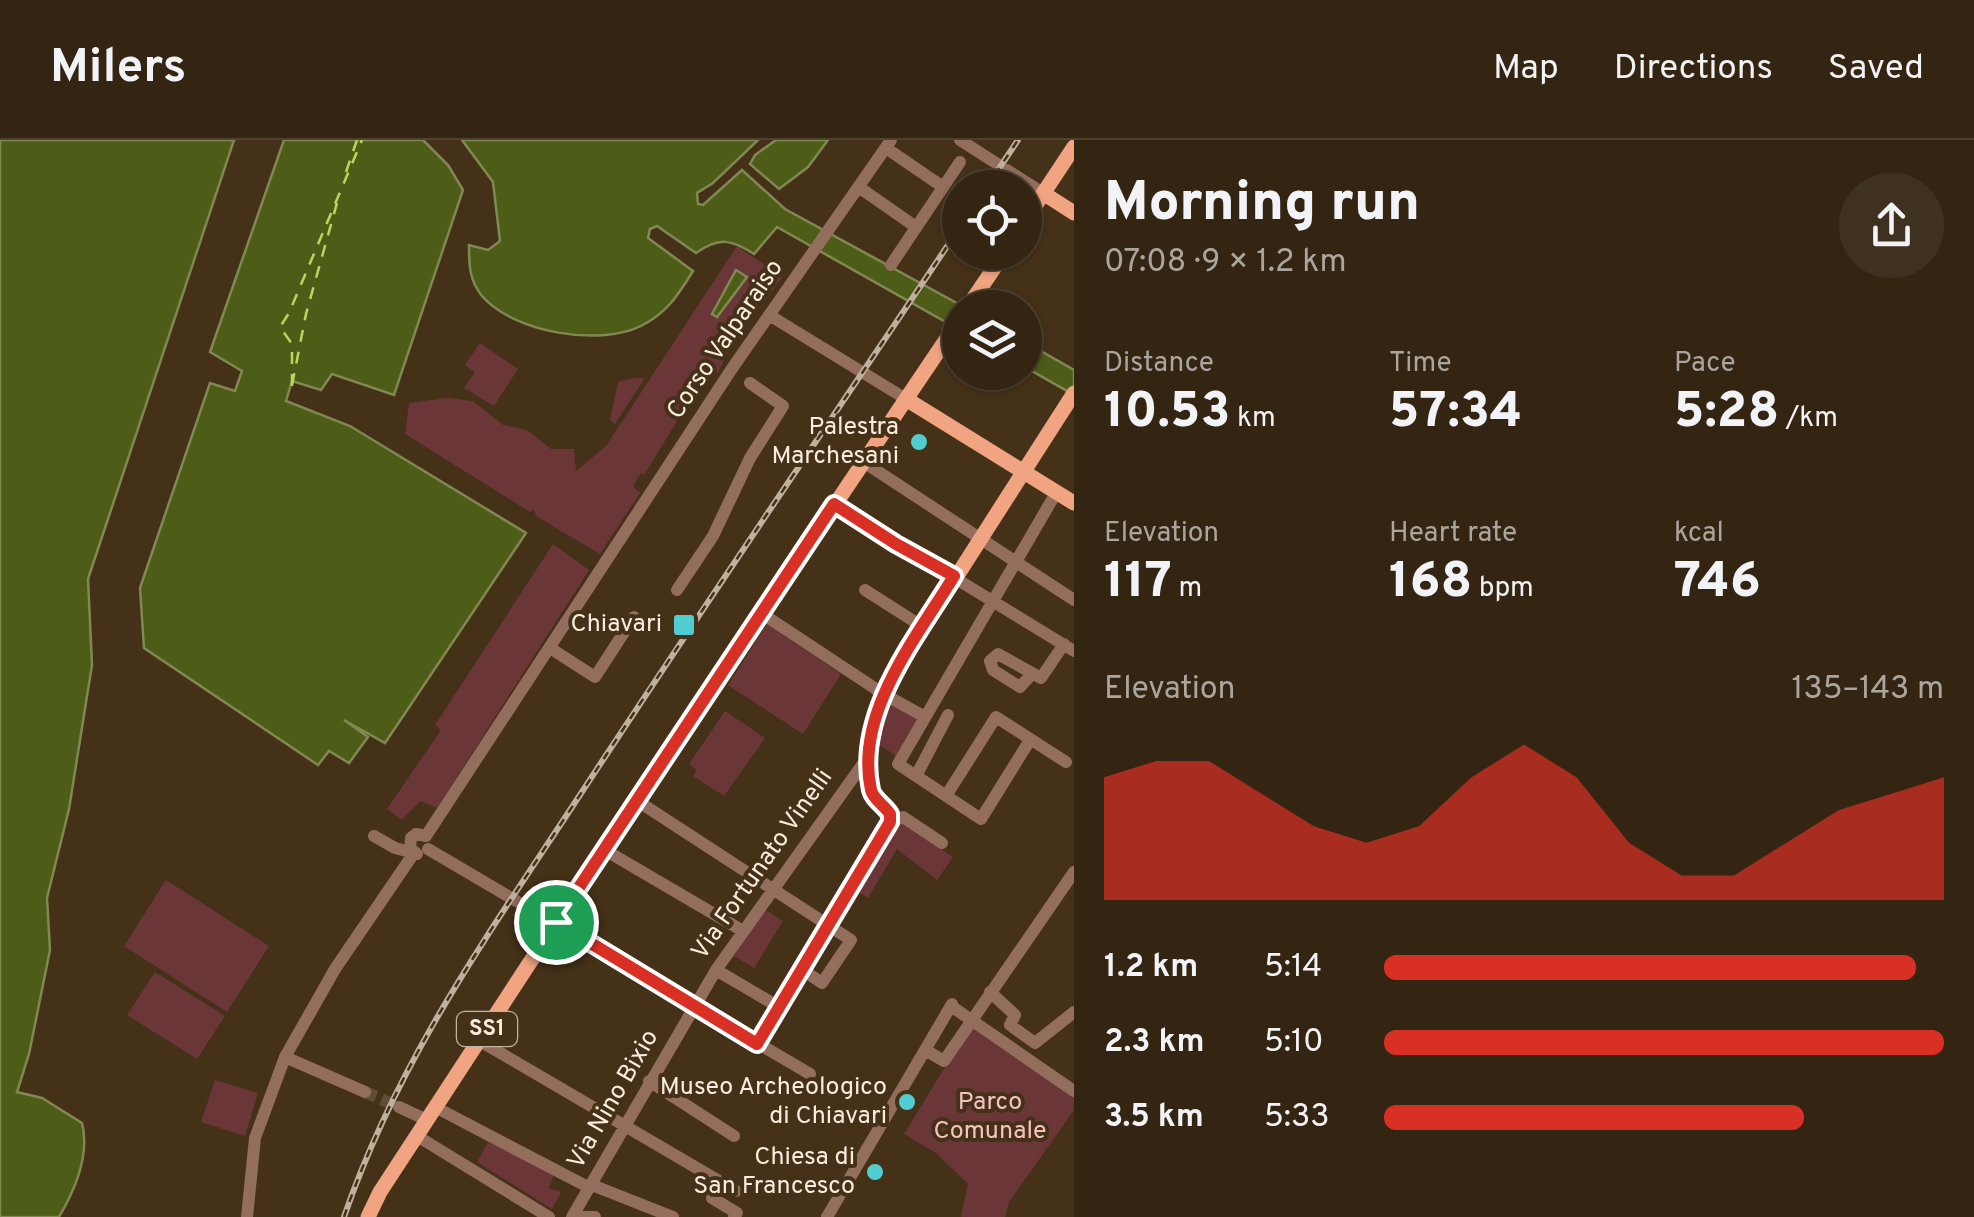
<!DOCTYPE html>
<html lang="en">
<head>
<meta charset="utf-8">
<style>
	body { margin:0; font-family:Overpass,sans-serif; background:#3f3120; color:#f1f3f6; height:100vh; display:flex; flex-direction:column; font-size:38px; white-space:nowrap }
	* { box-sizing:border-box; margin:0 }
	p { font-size:32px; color:#a9a59f }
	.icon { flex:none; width:55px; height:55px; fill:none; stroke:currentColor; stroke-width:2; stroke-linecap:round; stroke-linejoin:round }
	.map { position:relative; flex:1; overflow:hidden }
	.drawer { display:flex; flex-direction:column; background:#342512; width:900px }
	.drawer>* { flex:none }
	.buttons { position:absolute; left:942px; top:30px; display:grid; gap:20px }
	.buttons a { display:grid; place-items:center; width:100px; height:100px; border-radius:50%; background:#342512; box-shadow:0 2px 8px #0004,0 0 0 2px #4e4232; font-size:50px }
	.pin { position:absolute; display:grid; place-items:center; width:85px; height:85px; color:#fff; margin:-42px; border:5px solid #fff; border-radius:50%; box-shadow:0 2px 10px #0007 }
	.round { display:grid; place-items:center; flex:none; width:105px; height:105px; border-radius:52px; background:#3f3120 }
	.head { display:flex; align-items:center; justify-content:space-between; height:170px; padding:0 30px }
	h1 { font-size:55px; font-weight:800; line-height:75px }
	.figures { display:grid; grid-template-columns:repeat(3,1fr); gap:15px; height:170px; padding:10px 30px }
	.figures div { display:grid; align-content:center }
	.figures b { font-size:50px; font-weight:800 }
	.figures small { font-size:28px; font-weight:400 }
	.figures p { font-size:28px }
	.chart { height:280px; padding:20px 30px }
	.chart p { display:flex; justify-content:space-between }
	.chart svg { width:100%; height:180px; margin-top:10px; fill:#d93025; opacity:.7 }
	ul { padding:0 30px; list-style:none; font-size:32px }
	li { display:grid; grid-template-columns:160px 120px 1fr; align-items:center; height:75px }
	li i { height:25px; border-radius:12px; background:#d93025 }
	header { display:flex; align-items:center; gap:60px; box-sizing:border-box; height:140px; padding:0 50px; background:#342512; border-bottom:2px solid #4e4232 }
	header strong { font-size:48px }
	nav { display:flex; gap:55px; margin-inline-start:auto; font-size:35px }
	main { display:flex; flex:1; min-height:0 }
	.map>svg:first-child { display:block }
	.green { fill:#6b3638 }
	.water { fill:#4d5d17; stroke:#818853; stroke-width:2.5 }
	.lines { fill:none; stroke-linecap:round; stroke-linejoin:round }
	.ferry { stroke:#b9d760; stroke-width:2.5; stroke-dasharray:12 10; stroke-linecap:butt }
	.minor-tunnel { stroke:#604d36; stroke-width:12; stroke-dasharray:12 6; stroke-linecap:butt }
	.minor { stroke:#936e5d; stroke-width:12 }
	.major { stroke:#f0a482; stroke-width:15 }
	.rail-casing { stroke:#c0b19f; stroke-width:6 }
	.rail { stroke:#453118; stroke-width:2.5; stroke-dasharray:8; stroke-linecap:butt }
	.route-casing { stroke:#fff; stroke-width:20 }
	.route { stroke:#d93025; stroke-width:12 }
	.poi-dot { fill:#51ccd1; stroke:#453118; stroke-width:4 }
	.labels { text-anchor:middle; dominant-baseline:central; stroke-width:8; stroke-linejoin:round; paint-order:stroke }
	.shield { fill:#453118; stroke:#c3b4a3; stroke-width:2.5 }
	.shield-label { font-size:22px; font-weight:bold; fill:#f9ecde }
	.street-label { font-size:25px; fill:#f9ecde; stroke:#453118 }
	.poi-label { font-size:25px; fill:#f9ecde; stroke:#453118; text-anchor:end }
	.park-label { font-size:25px; fill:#f6c2c1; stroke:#453118 }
</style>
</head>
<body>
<header>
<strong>Milers</strong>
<nav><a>Map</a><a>Directions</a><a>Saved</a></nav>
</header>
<main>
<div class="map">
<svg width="1074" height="1077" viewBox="0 0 1074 1077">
	<rect width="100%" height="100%" fill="#453118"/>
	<!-- green -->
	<path class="green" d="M737 106 782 137 764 162 759 164 728 212 718 233 709 229 644 335 641 333 633 346 640 353 600 414 536 376 534 369 530 372 405 294 409 263 446 258 473 261 503 285 527 290 551 309H574L576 331 606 306Z
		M480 203 518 229 494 266 464 248 475 232 465 225Z
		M635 238H645L615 284 610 280 618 242Z
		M553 404 589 430 437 668 420 661 402 680 387 669 441 590 435 585Z
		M767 484 841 534 803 594 728 545Z
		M890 561 921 578 896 616 877 603Z
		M725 571 765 598 724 656 693 636 697 630 689 624Z
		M899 681 953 717 937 740 897 709 868 758 857 751Z
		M166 740 269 806 227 872 124 806Z
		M764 769 783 781 754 828 734 816Z
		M155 832 225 876 197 919 127 875Z
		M970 886 1074 957V970L1009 1062 1005 1077H961L968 1044 936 1013 904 994Z
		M215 940 258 953 245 996 201 982Z
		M488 1002 555 1032 549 1048 561 1052 552 1069 477 1022Z"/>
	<!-- water -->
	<path class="water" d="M0 0H234L88 439 92 525 69 669 47 758 50 810 29 914 17 952 42 958 82 983C90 1015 75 1050 59 1077H0Z
		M284 0H423L448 25 463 50 394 255 332 234 321 250 292 241 286 261 350 286 526 393 385 603 344 580 368 597 349 623 329 611 318 625 144 508 140 448 210 243 235 251 242 231 210 212Z
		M462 0H758L713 43 697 53 698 64 703 65 742 30 785 69 964 167 960 168V190L777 87 754 114C731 99 719 97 696 113L657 86 650 89 648 98 693 131C678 155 667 173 641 186 598 207 513 192 482 156 469 140 469 124 469 105L488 110 500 101 493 42Z
		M776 0H828L808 27 779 49 750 24 755 15Z
		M736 130 747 137 717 177 712 174Z
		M1025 202 1074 230V255L1025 227Z"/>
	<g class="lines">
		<!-- ferry -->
		<path class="ferry" d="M346 32 357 0
			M292 245 306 174 337 63
			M292 246V204L280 187 289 173 362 0"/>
		<!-- minor-tunnel -->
		<path class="minor-tunnel" d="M365 952 399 967"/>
		<!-- minor -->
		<path class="minor" d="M960 0 999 25
			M886 8 943 47
			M1007 30 1043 53
			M860 48 916 87
			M891 125 960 22
			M769 175 906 259
			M862 321 1074 460
			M834 364 1074 511
			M677 450 713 396 750 318 783 266 750 243
			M865 450 923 487
			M761 473 882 553 925 577
			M550 508 595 537 634 477
			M1032 534 1020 547 993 530 990 521 998 514 1041 538 1064 504
			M1030 600 981 679 898 624 1056 353
			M870 614 871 655 886 667 890 682
			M916 636 948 575
			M946 656 996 577 1066 622
			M636 660 851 800 822 843 800 828
			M890 682 903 677 942 703
			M426 696 731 230 891 0
			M428 709 810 934
			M603 709 743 791
			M417 714 410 708 411 698 416 694 426 696
			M716 830 779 867
			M990 852 1015 875 1010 885 1035 903 1074 872
			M951 866 1074 951
			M480 901 736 1051
			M757 904 890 682
			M927 911 944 921 1074 732
			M285 917 365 952
			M649 941 734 996
			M399 967 427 980
			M435 967 590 1048
			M417 996 549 1077
			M720 1042 712 1058 737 1073 734 1077
			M592 1045 673 1077
			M247 1077 255 998 285 917 335 829 414 713 395 708 374 696
			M572 1077 716 830 870 614
			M584 1077H595
			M827 1077 952 864"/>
		<!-- major -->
		<path class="major" d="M1043 53 1074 73
			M1025 81 1074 7
			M967 168 1005 112
			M906 259 1074 363
			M870 614 882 553 1074 253
			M368 1077 380 1052 636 660 960 179"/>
		<defs>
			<path id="rail" d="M986 48 1018 0
				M344 1077C398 920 486 798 576 661 702 468 832 279 960 87"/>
		</defs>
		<!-- rail casing -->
		<use href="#rail" class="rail-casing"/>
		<!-- rail -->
		<use href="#rail" class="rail"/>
	</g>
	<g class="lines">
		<defs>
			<path id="route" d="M834 364 896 404 954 436C917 497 854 573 871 650 873 659 884 665 890 674V682L757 904 556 782Z"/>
		</defs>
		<!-- route casing -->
		<use href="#route" class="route-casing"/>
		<!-- route -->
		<use href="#route" class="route"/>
	</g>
	<!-- markers -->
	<g class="poi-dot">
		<circle cx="919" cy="302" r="10"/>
		<rect x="672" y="473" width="24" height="24" rx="5"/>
		<circle cx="907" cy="962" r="10"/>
		<circle cx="875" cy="1032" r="10"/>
	</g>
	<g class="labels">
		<!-- shield labels -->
		<rect class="shield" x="457" y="872" width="60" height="34" rx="8"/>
		<g class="shield-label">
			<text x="487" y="889">SS1</text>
		</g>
		<!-- street labels -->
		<g class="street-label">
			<text transform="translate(726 200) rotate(-56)">Corso Valparaiso</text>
			<text transform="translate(763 725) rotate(-55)">Via Fortunato Vinelli</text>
			<text transform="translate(614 960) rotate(-60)">Via Nino Bixio</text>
		</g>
		<!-- poi labels -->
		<g class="poi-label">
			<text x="899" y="288">Palestra<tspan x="899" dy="29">Marchesani</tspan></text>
			<text x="662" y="485">Chiavari</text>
			<text x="887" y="948">Museo Archeologico<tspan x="887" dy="29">di Chiavari</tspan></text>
			<text x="855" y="1018">Chiesa di<tspan x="855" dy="29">San Francesco</tspan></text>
		</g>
		<!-- park labels -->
		<g class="park-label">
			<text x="990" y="963">Parco<tspan x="990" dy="29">Comunale</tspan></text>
		</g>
	</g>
</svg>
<div class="buttons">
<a><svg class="icon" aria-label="locate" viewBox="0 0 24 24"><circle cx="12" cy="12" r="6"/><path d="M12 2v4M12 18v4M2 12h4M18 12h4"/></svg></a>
<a><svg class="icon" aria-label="layers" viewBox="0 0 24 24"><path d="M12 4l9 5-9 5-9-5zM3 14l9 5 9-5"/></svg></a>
</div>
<div class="pin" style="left:556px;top:782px;background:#1e9e55"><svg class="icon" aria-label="arrive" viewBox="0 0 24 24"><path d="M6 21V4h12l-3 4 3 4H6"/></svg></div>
</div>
<section class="drawer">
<div class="head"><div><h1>Morning run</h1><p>07:08 · 9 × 1.2 km</p></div><a class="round"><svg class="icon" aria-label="share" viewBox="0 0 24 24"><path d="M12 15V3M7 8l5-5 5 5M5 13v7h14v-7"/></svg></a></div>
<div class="figures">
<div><p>Distance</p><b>10.53<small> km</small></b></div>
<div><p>Time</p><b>57:34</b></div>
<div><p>Pace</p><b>5:28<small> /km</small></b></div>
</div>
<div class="figures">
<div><p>Elevation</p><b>117<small> m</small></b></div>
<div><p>Heart rate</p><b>168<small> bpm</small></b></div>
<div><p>kcal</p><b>746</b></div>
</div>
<div class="chart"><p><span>Elevation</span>135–143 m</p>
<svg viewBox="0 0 160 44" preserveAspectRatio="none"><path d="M0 44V14L10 10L20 10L30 18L40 26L50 30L60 26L70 14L80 6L90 14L100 30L110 38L120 38L130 30L140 22L150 18L160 14V44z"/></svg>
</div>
<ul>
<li><b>1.2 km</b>5:14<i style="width:95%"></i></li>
<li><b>2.3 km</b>5:10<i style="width:100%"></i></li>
<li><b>3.5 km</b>5:33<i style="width:75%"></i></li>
</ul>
</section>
</main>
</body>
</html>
